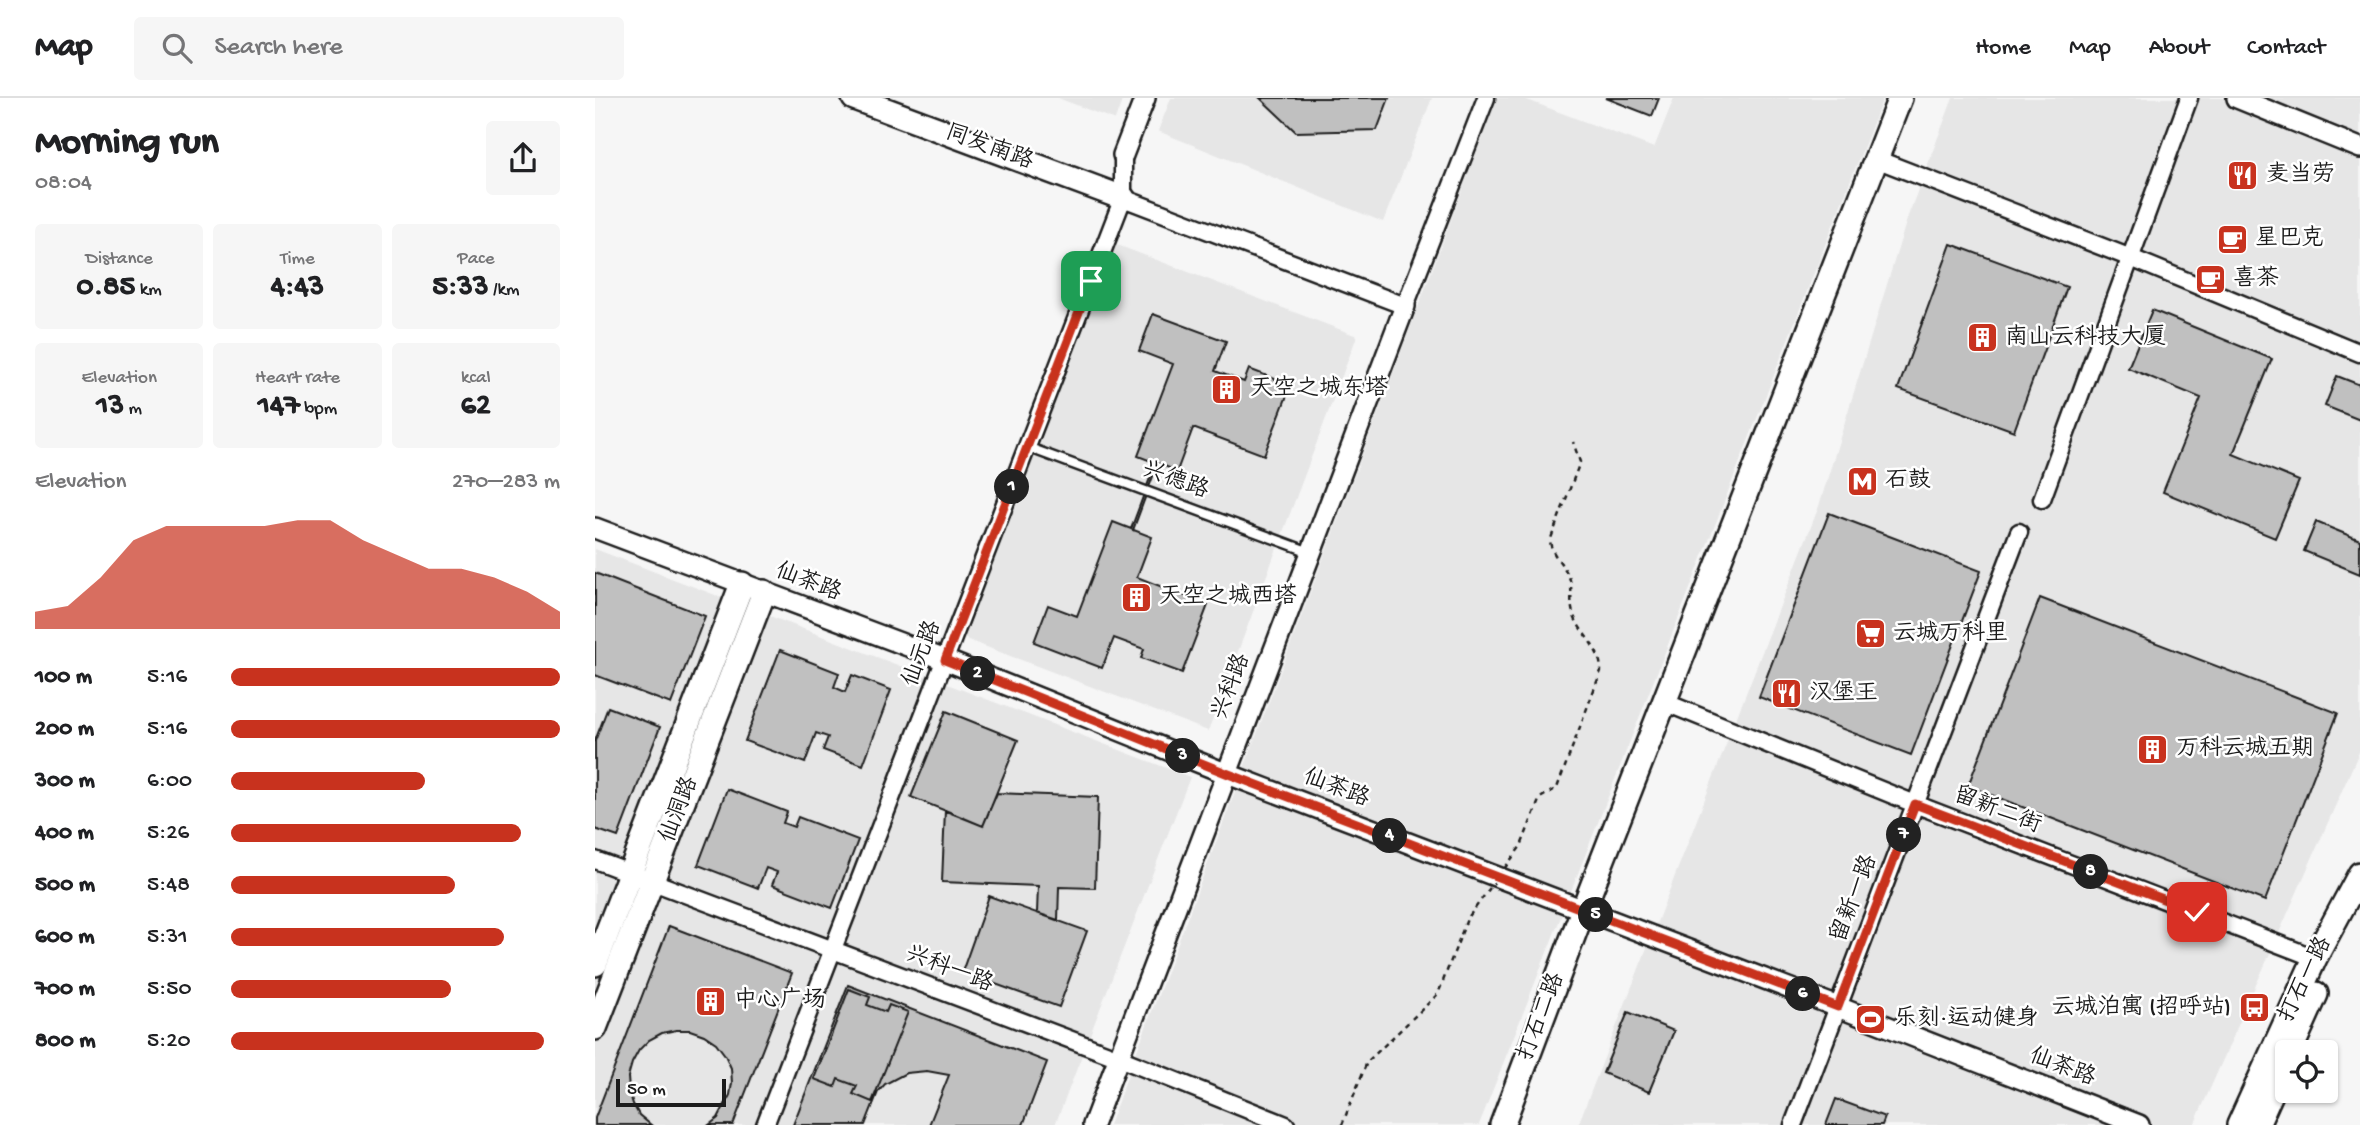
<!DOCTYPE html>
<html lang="en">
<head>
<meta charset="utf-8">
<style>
	body { margin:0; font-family:"Gochi Hand","LXGW WenKai TC",sans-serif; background:#f6f6f6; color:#202124; height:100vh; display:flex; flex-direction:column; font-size:26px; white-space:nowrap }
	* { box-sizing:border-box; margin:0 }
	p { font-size:23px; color:#757577 }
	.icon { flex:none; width:38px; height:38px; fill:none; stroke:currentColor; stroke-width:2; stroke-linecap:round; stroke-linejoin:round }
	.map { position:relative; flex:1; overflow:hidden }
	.drawer { display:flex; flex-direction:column; background:#fff; width:595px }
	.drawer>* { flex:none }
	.tools { position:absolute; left:1680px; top:942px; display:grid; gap:14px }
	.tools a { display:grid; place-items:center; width:63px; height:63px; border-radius:7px; background:#fff; box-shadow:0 2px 5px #0004; font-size:35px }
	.scale { position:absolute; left:21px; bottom:18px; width:110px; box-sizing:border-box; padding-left:7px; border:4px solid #1c1c1c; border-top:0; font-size:19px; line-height:24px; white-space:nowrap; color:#1c1c1c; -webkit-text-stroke:5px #fff; paint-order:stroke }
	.pin { position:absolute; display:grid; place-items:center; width:60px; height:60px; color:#fff; margin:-30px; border-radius:14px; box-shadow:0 4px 10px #0006 }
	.km { position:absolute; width:35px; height:35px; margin:-18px; border-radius:50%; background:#222; color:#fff; font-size:19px; line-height:35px; text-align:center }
	.round { display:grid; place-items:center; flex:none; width:74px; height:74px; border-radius:7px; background:#f6f6f6 }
	.head { display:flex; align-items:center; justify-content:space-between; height:119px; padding:0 35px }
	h1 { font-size:38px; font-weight:700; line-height:52px }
	.figures { display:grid; grid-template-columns:repeat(3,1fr); gap:10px; height:119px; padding:7px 35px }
	.figures div { display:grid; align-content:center; border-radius:7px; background:#f6f6f6; text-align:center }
	.figures b { font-size:30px; font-weight:700 }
	.figures small { font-size:19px; font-weight:400 }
	.figures p { font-size:19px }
	.chart { height:196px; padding:14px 35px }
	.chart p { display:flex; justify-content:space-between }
	.chart svg { width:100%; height:126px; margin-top:7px; fill:#c8321e; opacity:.7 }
	ul { padding:0 35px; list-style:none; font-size:23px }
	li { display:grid; grid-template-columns:112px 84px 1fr; align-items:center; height:52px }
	li i { height:18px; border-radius:9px; background:#c8321e }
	header { display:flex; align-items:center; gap:42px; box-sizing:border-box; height:98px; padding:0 35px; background:#fff; border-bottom:2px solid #e0e0e0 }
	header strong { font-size:33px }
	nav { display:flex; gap:38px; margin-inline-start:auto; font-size:24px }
	.search { width:490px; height:63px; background:#f6f6f6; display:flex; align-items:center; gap:18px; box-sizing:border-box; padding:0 24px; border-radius:7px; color:#757577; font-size:26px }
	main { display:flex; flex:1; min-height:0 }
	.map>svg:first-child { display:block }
	.built { fill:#e6e6e6 }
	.building { fill:#c0c0c0; stroke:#1c1c1c; stroke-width:2 }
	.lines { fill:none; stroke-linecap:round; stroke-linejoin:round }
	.service-casing { stroke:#1c1c1c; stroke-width:13 }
	.minor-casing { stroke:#1c1c1c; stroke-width:21 }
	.tertiary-casing { stroke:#1c1c1c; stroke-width:24 }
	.secondary-casing { stroke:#1c1c1c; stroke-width:28 }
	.service { stroke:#fff; stroke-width:8 }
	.minor { stroke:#fff; stroke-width:16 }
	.tertiary { stroke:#fff; stroke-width:19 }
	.secondary { stroke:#fff; stroke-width:23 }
	.path-bridge { stroke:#1c1c1c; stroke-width:2.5; stroke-dasharray:5 5; stroke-linecap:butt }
	.route-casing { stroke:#fff; stroke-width:14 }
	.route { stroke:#c8321e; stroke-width:9 }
	.labels { text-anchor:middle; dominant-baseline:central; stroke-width:5; stroke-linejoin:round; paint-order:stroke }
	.street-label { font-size:23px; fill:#1c1c1c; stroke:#fff }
	.poi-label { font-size:23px; fill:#1c1c1c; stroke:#fff; text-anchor:start }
</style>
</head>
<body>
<header>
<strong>Map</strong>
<div class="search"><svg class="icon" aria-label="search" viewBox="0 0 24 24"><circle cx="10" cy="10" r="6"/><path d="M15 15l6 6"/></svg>Search here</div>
<nav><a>Home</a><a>Map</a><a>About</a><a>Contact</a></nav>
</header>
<main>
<section class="drawer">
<div class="head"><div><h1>Morning run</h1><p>08:04</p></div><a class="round"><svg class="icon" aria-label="share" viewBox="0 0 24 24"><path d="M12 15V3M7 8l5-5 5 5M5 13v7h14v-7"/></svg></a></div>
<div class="figures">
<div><p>Distance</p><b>0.85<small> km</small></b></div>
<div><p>Time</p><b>4:43</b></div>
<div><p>Pace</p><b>5:33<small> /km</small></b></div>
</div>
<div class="figures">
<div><p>Elevation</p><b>13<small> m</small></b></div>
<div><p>Heart rate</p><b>147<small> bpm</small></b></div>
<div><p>kcal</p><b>62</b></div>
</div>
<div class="chart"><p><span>Elevation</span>270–283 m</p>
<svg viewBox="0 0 160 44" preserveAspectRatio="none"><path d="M0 44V38L10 36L20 26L30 13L40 8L50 8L60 8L70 8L80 6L90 6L100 13L110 18L120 23L130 23L140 26L150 31L160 38V44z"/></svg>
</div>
<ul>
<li><b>100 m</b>5:16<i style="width:100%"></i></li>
<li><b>200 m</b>5:16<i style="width:100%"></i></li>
<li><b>300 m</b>6:00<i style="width:59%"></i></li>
<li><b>400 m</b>5:26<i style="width:88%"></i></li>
<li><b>500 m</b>5:48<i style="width:68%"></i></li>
<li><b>600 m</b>5:31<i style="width:83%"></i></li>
<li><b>700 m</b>5:50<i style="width:67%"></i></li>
<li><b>800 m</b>5:20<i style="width:95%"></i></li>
</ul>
</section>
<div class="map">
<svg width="1765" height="1027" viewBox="0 0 1765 1027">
	<rect width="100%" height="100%" fill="#f6f6f6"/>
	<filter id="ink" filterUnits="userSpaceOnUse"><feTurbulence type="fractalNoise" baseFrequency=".0143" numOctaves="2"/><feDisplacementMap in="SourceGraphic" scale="14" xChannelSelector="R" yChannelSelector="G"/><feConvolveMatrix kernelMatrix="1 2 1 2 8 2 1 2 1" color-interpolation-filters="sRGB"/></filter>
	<g filter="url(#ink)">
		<!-- built -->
		<path class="built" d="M463 0H528L520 22Z
			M576 0H837L788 124 563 33Z
			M902 0H927L1059 50 1079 0H1288L884 1027H514Z
			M1358 0H1765V652L1599 1027H983L1224 408 1313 118Z
			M517 145 762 238 613 633 368 540Z
			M0 451 595 679 460 1027H0Z"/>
		<!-- building -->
		<path class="building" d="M665 0H794L782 32 701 34Z
			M1011 0H1064L1057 18Z
			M1356 146 1472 189 1419 333 1303 291Z
			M1557 212 1677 261 1638 356 1704 383 1680 440 1568 394 1606 300 1533 270Z
			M558 216 631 243 620 273 649 284 654 271 696 287 669 357 598 330 582 373 543 358 578 266 544 253Z
			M1742 278 1765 287V322L1730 308Z
			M561 364 563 365 538 432 536 431Z
			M1234 415 1386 473 1316 657 1164 599Z
			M518 424 557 439 542 479 613 507 587 575 546 560 549 551 519 540 507 570 439 544 453 507 482 518Z
			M1721 424 1765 442V476L1709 453Z
			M0 475 110 518 76 606 0 577Z
			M1445 500 1743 615 1670 803 1373 688Z
			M185 552 244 575 239 589 250 594 257 577 296 592 268 667 228 652 233 639 221 635 210 665 150 643Z
			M13 609 65 629 23 739 0 731V643Z
			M351 613 423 642 388 728 316 699Z
			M132 691 192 714 188 725 199 729 203 719 263 742 237 810 177 787 182 774 171 770 163 790 103 767Z
			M402 695 503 699 500 790 464 789 463 822 442 815 443 788 347 784 350 712 388 728Z
			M394 798 492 833 464 909 367 874Z
			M74 828 197 875 138 1027H114L123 1020 135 997 137 985 136 970 130 957 121 945 109 937 95 932H81L67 935 54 942 44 952 37 965 33 979 34 993 38 1006 44 1017 56 1027H0V1020Z
			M253 887 452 964 428 1027H334L354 977 332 973 311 975 290 986 283 994 270 1027H198Z
			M254 891 275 899 272 907 291 914 294 907 313 914 277 1004 258 996 262 988 243 981 240 989 219 981Z
			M1033 914 1079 933 1054 994 1008 975Z
			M1241 1001 1290 1019 1287 1027H1231Z"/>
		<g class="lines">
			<defs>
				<path id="service" d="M432 349 715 454"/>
				<path id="minor" d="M1281 61 1536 160 1765 255
					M528 100 810 208 891 0
					M1447 401 1594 0
					M1069 604 1320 706 1720 860
					M0 762 524 960 691 1027
					M170 1027 528 100V57
					M1198 1027 1424 434"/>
				<path id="tertiary" d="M1642 0 1765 50
					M528 57 550 0
					M0 430 350 562 630 675 1243 909 1544 1027
					M498 1027 810 208"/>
				<path id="secondary" d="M259 0 528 100
					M0 866 147 486
					M0 930 169 494
					M1695 954 1721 896
					M907 1027 988 812 1305 0
					M1644 1027 1720 860 1765 776
					M1662 1027 1692 960"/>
			</defs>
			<!-- service casing -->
			<use href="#service" class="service-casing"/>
			<!-- minor casing -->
			<use href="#minor" class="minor-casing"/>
			<!-- tertiary casing -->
			<use href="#tertiary" class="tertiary-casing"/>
			<!-- secondary casing -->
			<use href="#secondary" class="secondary-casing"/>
			<!-- service -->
			<use href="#service" class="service"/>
			<!-- minor -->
			<use href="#minor" class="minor"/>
			<!-- tertiary -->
			<use href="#tertiary" class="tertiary"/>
			<!-- secondary -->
			<use href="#secondary" class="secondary"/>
			<!-- path-bridge -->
			<path class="path-bridge" d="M747 1027 772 964 843 896 872 821 926 748 945 700 962 690 1006 573C1006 549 985 537 978 515 974 502 979 488 973 477 967 464 957 458 955 443L985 364 978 344"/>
		</g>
	</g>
	<g class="lines" filter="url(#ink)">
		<defs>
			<path id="route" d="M496 183 350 562 631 675 1243 909 1320 706 1602 814"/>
		</defs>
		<!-- route casing -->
		<use href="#route" class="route-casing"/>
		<!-- route -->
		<use href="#route" class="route"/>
	</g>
	<!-- icons -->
	<defs>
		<symbol id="restaurant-square" viewBox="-11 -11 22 22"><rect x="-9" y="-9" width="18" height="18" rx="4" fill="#c8321e" stroke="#fff"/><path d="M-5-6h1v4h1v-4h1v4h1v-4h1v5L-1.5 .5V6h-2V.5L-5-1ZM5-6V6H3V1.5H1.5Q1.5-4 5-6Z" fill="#fff"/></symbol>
		<symbol id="cafe-square" viewBox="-11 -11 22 22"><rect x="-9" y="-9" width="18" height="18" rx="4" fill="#c8321e" stroke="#fff"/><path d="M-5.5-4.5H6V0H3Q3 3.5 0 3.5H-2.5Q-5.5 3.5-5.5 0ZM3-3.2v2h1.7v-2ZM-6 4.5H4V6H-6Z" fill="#fff"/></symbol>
		<symbol id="building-square" viewBox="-11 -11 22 22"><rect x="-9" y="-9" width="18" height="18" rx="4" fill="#c8321e" stroke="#fff"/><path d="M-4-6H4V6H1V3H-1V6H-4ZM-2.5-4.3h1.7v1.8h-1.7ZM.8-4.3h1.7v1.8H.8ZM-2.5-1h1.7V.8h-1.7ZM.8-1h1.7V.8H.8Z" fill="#fff"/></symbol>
		<symbol id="metro-square" viewBox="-11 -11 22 22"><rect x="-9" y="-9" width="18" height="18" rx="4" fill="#c8321e" stroke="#fff"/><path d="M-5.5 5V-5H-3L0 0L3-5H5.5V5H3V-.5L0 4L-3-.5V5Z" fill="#fff"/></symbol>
		<symbol id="supermarket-square" viewBox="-11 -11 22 22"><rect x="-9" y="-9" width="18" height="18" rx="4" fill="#c8321e" stroke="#fff"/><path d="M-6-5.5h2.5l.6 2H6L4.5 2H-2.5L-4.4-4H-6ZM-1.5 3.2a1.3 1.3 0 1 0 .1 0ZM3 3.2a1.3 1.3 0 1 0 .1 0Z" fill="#fff"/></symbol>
		<symbol id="bus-square" viewBox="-11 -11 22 22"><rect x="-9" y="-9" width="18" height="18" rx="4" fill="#c8321e" stroke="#fff"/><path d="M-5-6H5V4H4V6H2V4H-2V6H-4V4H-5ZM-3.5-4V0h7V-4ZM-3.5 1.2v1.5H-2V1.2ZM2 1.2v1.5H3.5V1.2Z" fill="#fff"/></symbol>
		<symbol id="stadium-square" viewBox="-11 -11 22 22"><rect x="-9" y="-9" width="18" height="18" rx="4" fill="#c8321e" stroke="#fff"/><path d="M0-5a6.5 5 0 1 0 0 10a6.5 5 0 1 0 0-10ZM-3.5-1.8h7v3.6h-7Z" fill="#fff"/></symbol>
	</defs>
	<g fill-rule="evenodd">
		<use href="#restaurant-square" x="1630" y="60" width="35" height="35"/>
		<use href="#cafe-square" x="1620" y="124" width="35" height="35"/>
		<use href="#cafe-square" x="1598" y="164" width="35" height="35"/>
		<use href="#building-square" x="1370" y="222" width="35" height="35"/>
		<use href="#building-square" x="614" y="274" width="35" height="35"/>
		<use href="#metro-square" x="1250" y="366" width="35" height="35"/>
		<use href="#building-square" x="524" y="482" width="35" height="35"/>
		<use href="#supermarket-square" x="1258" y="518" width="35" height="35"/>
		<use href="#restaurant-square" x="1174" y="578" width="35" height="35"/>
		<use href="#building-square" x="1540" y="634" width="35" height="35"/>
		<use href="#building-square" x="98" y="886" width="35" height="35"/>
		<use href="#bus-square" x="1642" y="892" width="35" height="35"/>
		<use href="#stadium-square" x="1258" y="904" width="35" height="35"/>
	</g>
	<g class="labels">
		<!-- street labels -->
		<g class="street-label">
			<text transform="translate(394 50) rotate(20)">同发南路</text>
			<text transform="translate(580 383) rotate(20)">兴德路</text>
			<text transform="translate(213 485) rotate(21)">仙茶路</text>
			<text transform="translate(328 556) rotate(-69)">仙元路</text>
			<text transform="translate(637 589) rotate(-69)">兴科路</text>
			<text transform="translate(741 691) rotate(21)">仙茶路</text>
			<text transform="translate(85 712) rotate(-69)">仙洞路</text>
			<text transform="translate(1402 713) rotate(21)">留新二街</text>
			<text transform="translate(1260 801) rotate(-69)">留新一路</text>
			<text transform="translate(354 872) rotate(21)">兴科一路</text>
			<text transform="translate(1711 882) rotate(-64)">打石一路</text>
			<text transform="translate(947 919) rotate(-69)">打石二路</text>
			<text transform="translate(1467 970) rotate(21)">仙茶路</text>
		</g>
		<!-- poi labels -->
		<g class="poi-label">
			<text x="1671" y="77">麦当劳</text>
			<text x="1660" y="141">星巴克</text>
			<text x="1638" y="181">喜茶</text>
			<text x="1410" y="240">南山云科技大厦</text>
			<text x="655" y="291">天空之城东塔</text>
			<text x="1290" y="383">石鼓</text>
			<text x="564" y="499">天空之城西塔</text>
			<text x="1298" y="536">云城万科里</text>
			<text x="1214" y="596">汉堡王</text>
			<text x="1581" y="651">万科云城五期</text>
			<text x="139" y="903">中心广场</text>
			<text x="1636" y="910" text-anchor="end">云城泊寓 (招呼站)</text>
			<text x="1299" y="921">乐刻·运动健身</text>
		</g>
	</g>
</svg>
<div class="tools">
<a><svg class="icon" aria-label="locate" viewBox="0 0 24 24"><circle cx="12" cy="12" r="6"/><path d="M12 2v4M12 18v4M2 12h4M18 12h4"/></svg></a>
</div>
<div class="scale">50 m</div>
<div class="pin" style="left:496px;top:183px;background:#1e9e55"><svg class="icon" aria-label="arrive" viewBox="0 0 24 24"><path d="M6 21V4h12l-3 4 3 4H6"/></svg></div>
<div class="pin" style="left:1602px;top:814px;background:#d93025"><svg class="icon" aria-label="check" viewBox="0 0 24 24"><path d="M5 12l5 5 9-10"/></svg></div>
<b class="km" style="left:417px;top:389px">1</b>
<b class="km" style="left:383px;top:576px">2</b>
<b class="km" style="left:588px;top:658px">3</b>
<b class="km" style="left:795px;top:738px">4</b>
<b class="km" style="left:1001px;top:817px">5</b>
<b class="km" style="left:1208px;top:896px">6</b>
<b class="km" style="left:1309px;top:737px">7</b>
<b class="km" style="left:1496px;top:774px">8</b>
</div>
</main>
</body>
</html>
